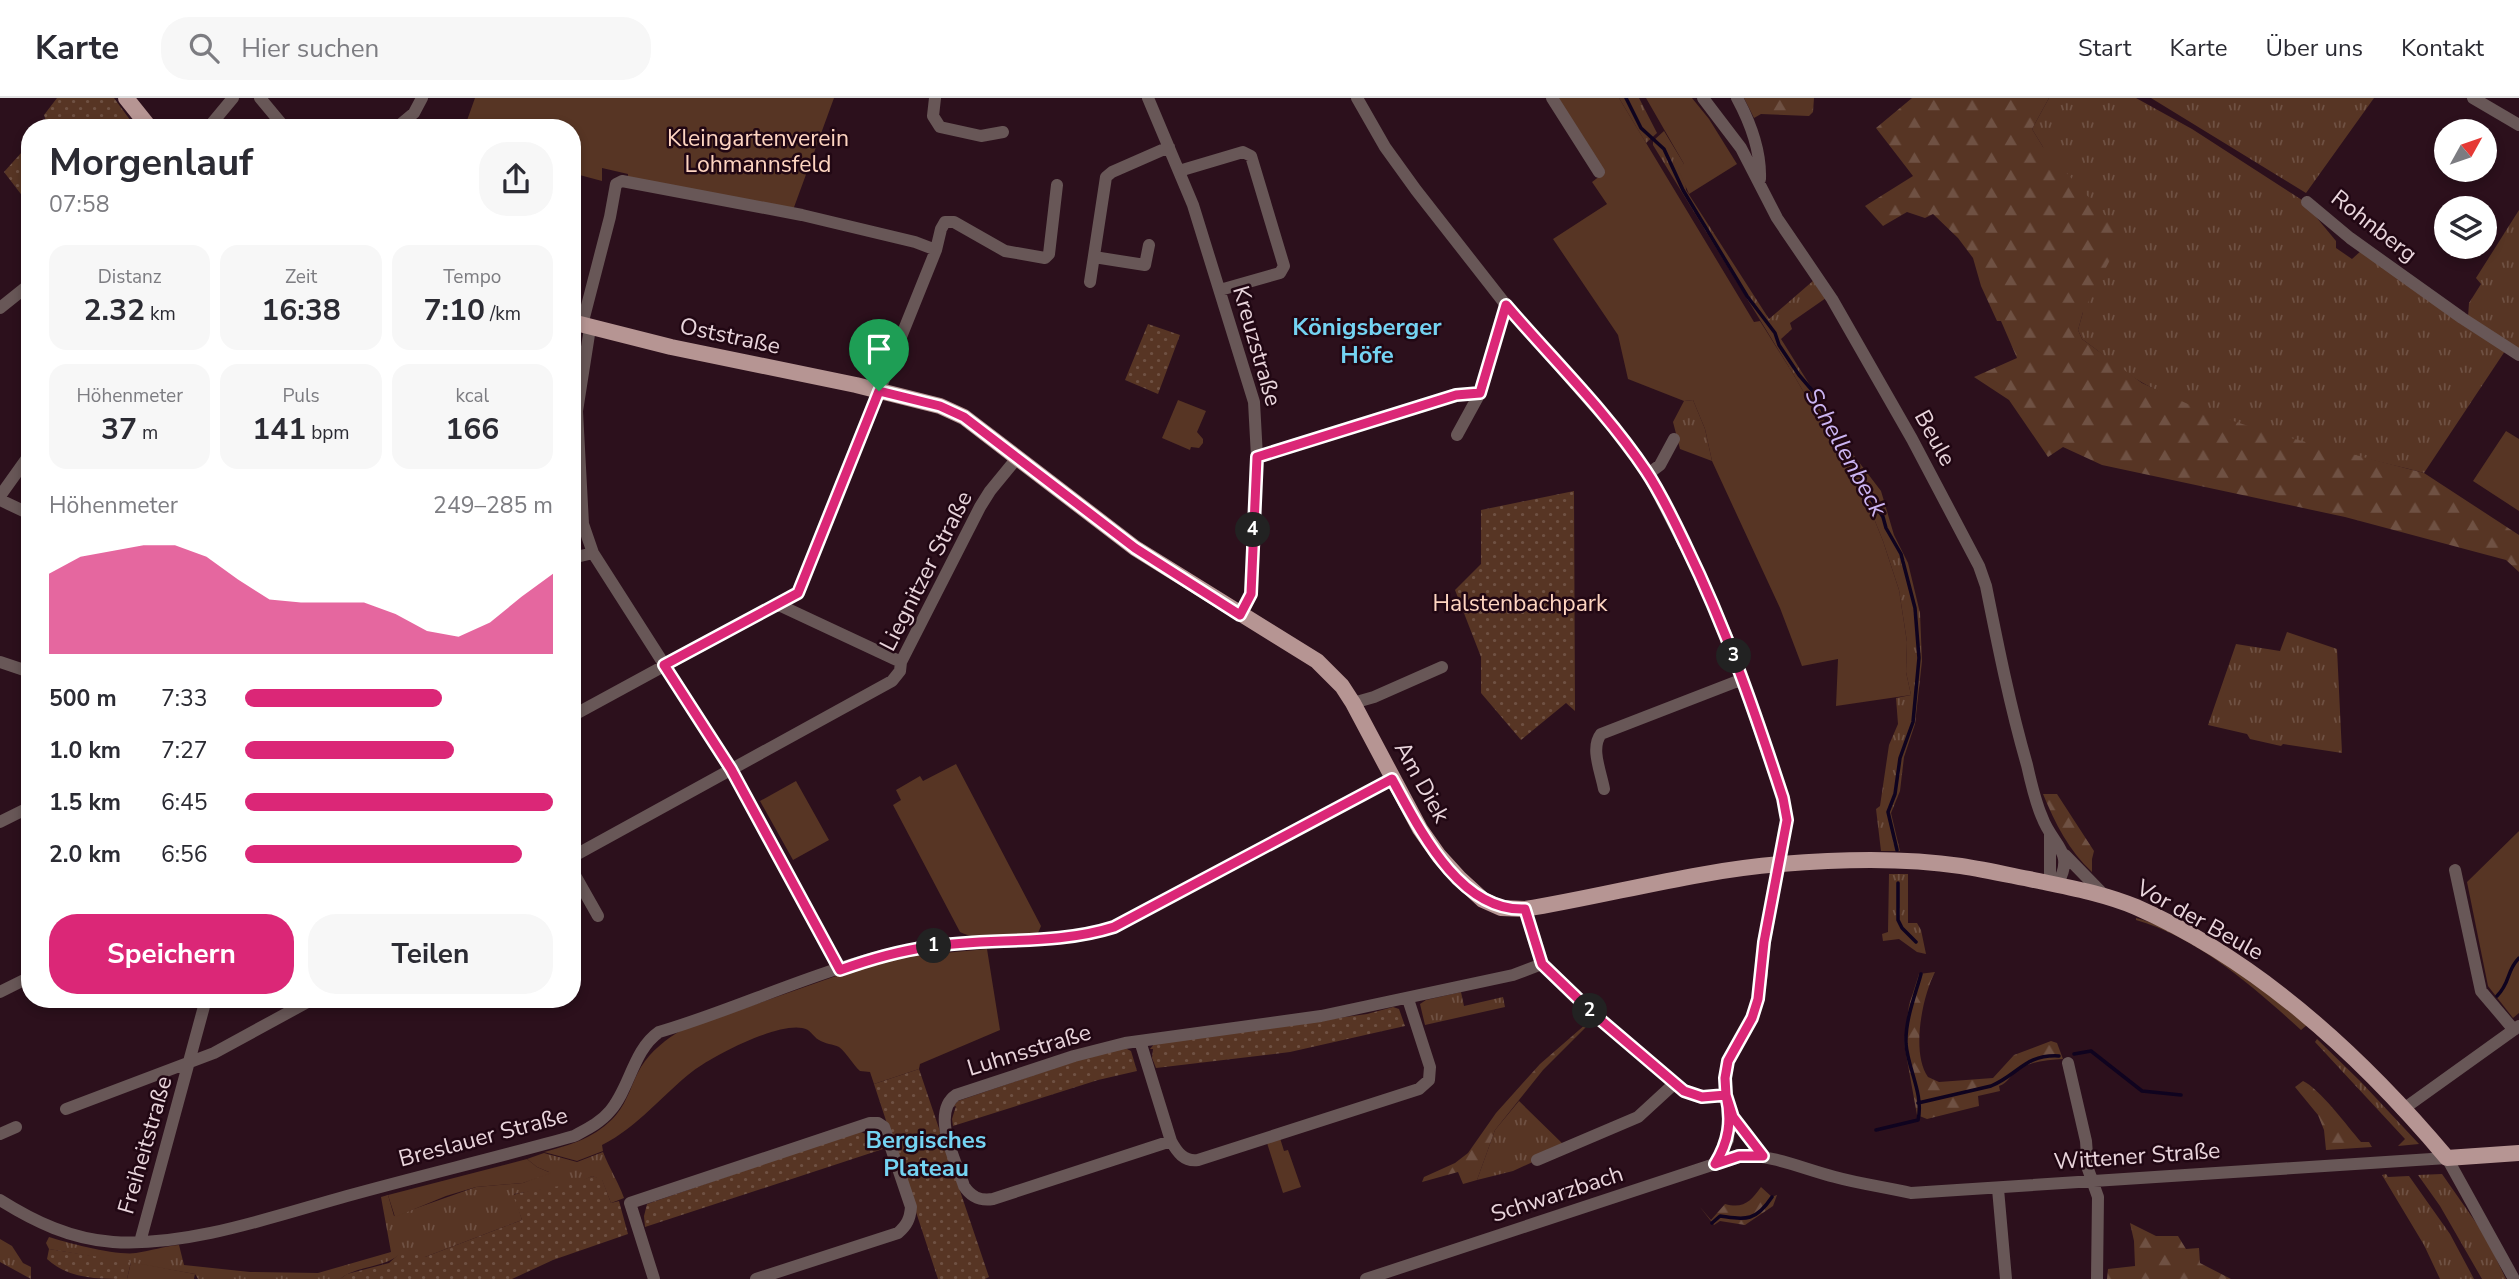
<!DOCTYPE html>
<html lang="de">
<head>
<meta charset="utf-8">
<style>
	body { margin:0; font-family:"Nunito Sans",sans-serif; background:#f7f7f7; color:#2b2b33; height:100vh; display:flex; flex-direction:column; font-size:26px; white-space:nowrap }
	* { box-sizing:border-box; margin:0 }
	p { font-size:23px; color:#7c7c81 }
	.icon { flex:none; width:38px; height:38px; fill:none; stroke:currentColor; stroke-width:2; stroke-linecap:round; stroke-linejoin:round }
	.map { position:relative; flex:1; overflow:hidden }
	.panel { position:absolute; left:21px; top:21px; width:560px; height:889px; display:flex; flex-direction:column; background:#fff; border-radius:28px; box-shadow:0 4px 10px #0003 }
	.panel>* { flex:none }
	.needle { width:46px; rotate:50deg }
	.buttons { position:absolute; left:2434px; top:21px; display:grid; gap:14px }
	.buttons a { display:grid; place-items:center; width:63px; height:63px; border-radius:50%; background:#fff; box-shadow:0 4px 10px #0003; font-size:35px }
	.pin { position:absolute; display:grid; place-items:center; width:60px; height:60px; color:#fff; margin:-72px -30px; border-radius:50% 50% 50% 0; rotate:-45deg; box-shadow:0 0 7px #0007 }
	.pin .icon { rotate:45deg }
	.km { position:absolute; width:35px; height:35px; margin:-18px; border-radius:50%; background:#222; color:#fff; font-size:19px; line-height:35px; text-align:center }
	.round { display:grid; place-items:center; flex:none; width:74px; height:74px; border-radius:28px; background:#f7f7f7 }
	.summary { display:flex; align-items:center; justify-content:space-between; height:119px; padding:0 28px }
	h1 { font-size:38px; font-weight:700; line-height:52px }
	.metrics { display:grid; grid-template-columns:repeat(3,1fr); gap:10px; height:119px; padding:7px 28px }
	.metrics div { display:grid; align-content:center; border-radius:18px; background:#f7f7f7; text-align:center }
	.metrics b { font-size:30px; font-weight:700 }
	.metrics small { font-size:19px; font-weight:400 }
	.metrics p { font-size:19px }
	.chart { height:196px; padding:14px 28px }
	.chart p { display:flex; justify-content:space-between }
	.chart svg { width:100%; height:126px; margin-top:7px; fill:#db2777; opacity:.7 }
	.primary-button { display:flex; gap:14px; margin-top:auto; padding:14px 28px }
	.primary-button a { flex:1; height:80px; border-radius:28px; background:#db2777; color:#fff; font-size:28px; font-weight:700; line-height:80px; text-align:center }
	.primary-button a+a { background:#f7f7f7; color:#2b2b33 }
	ul { padding:0 28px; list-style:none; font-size:23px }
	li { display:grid; grid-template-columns:112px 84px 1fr; align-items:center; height:52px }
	li i { height:18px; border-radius:9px; background:#db2777 }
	header { display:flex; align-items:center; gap:42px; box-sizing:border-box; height:98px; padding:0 35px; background:#fff; border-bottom:2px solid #e1e1e2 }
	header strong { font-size:33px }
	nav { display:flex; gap:38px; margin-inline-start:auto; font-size:24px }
	.search { width:490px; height:63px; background:#f7f7f7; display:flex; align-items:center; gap:18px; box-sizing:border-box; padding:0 24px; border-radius:28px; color:#7c7c81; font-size:26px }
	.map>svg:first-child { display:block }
	.grass { fill:url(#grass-tufts) }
	.forest { fill:url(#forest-firs) }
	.park { fill:url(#park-dots) }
	.garden { fill:#573524 }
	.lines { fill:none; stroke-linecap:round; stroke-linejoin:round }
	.stream { stroke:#0f031f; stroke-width:3.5 }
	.minor { stroke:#685757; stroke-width:12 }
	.major { stroke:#b69593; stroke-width:16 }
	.route-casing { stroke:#fff; stroke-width:14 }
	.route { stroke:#db2777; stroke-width:9 }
	.labels { text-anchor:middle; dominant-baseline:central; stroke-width:5; stroke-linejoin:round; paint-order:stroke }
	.park-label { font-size:23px; fill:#fed5c1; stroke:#210713 }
	.street-label { font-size:23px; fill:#e9d5dc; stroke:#210713 }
	.neighbourhood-label { font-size:24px; font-weight:bold; fill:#74d3f2; stroke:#210713 }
	.water-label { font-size:24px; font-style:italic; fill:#ccb5f3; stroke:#210713 }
</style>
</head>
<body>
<header>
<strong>Karte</strong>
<div class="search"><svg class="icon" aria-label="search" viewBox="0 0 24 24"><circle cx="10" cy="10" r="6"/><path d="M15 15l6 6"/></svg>Hier suchen</div>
<nav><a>Start</a><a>Karte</a><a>Über uns</a><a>Kontakt</a></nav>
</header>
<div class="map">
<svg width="2519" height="1181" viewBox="0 0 2519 1181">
	<defs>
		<pattern id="grass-tufts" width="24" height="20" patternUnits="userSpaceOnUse" patternTransform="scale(1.75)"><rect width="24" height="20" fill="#573524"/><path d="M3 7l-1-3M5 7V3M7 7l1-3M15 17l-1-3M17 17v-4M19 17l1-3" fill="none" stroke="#6f5143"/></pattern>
		<pattern id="forest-firs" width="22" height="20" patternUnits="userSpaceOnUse" patternTransform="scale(1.75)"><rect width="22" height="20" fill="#573524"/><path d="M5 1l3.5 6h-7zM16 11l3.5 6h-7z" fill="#6f5143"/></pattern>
		<pattern id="park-dots" width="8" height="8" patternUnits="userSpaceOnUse" patternTransform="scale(1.75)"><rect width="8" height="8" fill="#573524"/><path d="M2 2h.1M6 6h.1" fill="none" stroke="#6f5143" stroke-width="1.8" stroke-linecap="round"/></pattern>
	</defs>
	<rect width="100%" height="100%" fill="#2c101c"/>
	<!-- grass -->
	<path class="grass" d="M1619 0H1639L1657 35 1646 45Z
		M2049 0H2136L2192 31 2302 102 2336 143V150L2352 161 2362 152 2507 250 2424 375C2332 351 2226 333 2143 285 2121 273 2102 255 2082 241L2078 232 2083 214 2043 49 2032 31Z
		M2151 0H2374L2306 95Z
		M1664 33 1684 66 1686 92 1769 221 1814 182 1826 200 1790 225 1792 231 1781 241 1855 359 1881 393 1894 437 1908 465 1920 515 1922 563 1915 626 1904 659 1900 693 1891 715 1900 753H1881L1876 711 1880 708 1889 647 1898 626 1896 600 1911 597 1906 574 1907 544 1899 492 1883 443 1867 403 1792 274 1653 47V43Z
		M2519 112V254L2468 219 2469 205 2481 186 2476 180Z
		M1693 302 1705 331 1712 363 1680 351 1673 324 1684 303Z
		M2287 534 2337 551 2342 655 2283 646 2281 648 2250 641 2247 636 2208 627 2236 546 2280 553Z
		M1889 776H1908V825H1917L1921 832 1926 856 1917 854 1899 841 1883 843 1882 836 1888 834Z
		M2136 820C2156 825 2173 835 2191 845 2233 869 2270 896 2307 927L2301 932C2255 890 2197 839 2136 822Z
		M1461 894 1464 908 1503 899 1505 909 1425 927 1420 906 1426 902Z
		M2317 941 2361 984 2419 1046 2398 1048 2405 1041 2315 944Z
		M1519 1003 1566 1049 1513 1073 1477 1082 1495 1032Z
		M603 1054C609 1070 618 1083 624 1100L611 1105 602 1082 592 1078 577 1086 514 1096 522 1122 425 1159 400 1156C382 1171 357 1167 340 1181H198L195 1176 49 1151 46 1145 49 1139C67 1145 118 1158 136 1155 151 1153 164 1148 179 1147L184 1167 250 1174 318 1175 391 1154 381 1099 388 1097 394 1118 476 1089 523 1085 549 1074 537 1069 527 1061 544 1055 577 1064Z
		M2386 1076 2388 1079 2409 1078 2450 1136 2474 1181H2440L2424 1147 2382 1077Z
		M2442 1076 2484 1136 2506 1181H2482L2440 1108 2418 1077Z
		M0 1141 12 1148 23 1165 31 1169V1181L0 1164Z"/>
	<!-- forest -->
	<path class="forest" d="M1744 0H1814L1813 14 1809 18 1761 16 1754 20Z
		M1912 0H2049L2032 31 2043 49 2123 137 2083 214 2078 232 2082 241 2142 285 2201 312 2257 331 2424 375 2519 437V474L2506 462 2345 419 2102 367 2063 349 2048 359 2009 302 1974 279 2017 260 2001 223H1997L1981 188 1973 160 1958 140 1933 116 1925 120 1907 114 1883 128 1865 108 1913 78 1876 30Z
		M2043 696H2057L2094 753 2092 761V774C2069 753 2055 725 2043 696Z
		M1935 874C1922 899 1911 955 1928 979L1939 984 1993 980 2014 957 2051 943 2057 945 2063 961C2049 962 2031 963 2019 971 2010 977 2008 985 1999 988L2000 993 1978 998 1979 1008 1927 1021 1917 1017 1904 945 1909 907 1919 876Z
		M1586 926 1587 928 1543 972 1495 1032 1477 1082 1463 1086 1458 1074 1422 1084 1424 1079 1455 1065 1468 1055 1496 1015 1540 966Z
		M2303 983C2319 990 2348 1029 2361 1044H2369L2372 1049 2326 1052 2324 1032 2318 1017 2295 989Z
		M1761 1089 1772 1099 1777 1097 1773 1108 1745 1127 1720 1123 1714 1127 1700 1109 1711 1122 1725 1106C1744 1111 1751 1103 1761 1089Z
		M2130 1125 2156 1138H2178L2186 1151 2199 1150 2200 1165 2231 1181H2107L2108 1171 2135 1168 2134 1143Z"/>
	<!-- park -->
	<path class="park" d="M57 0H114L136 30H44L47 26 44 17Z
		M30 45V108L4 74Z
		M1148 226 1180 237 1158 296 1125 282Z
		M1574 393 1575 613 1566 605 1521 642 1481 595V559L1455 492 1481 466V412Z
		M1393 909 1399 911 1405 928 1290 954 1156 970 1152 960 1153 951H1150L1155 945 1367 916Z
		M1125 950 1131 953 1137 973 1098 982 953 1028 952 1021 956 1008 953 1009 958 1003 1075 963Z
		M919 971 989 1179 985 1181H938L874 986Z
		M859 1033 874 1040 883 1051 645 1129 644 1118 647 1106Z
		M592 1078 602 1081 611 1105 619 1103 628 1136 553 1162 512 1181H340L347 1176 389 1165 399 1156 422 1153 425 1159 522 1122 513 1097C539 1089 568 1090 592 1078Z
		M49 1151 131 1164 127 1181C98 1181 68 1181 47 1161Z"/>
	<!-- garden -->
	<path class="garden" d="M475 0H834L793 112 628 81V76L602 70V83L572 75V30H463L465 28Z
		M1558 0H1619L1754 224 1760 223 1792 274 1867 403 1883 443 1899 492 1907 544 1906 574 1911 597 1836 608 1838 561 1802 568 1780 510 1712 363 1705 331 1693 302 1684 303 1628 281 1618 237 1553 141 1607 106 1592 84 1605 74Z
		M1646 0H1692L1709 21 1737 66 1689 96 1678 71 1684 66Z
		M1178 302 1206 313 1197 334 1203 341V345L1199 350 1191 349 1190 352 1162 340Z
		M2506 333 2519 341V413L2473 383Z
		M956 666 1041 828 1038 835C1014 837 982 845 960 834L893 707 901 702 896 692 920 678 923 683Z
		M796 683 829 742 793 762 760 703Z
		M2519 733V915L2513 920 2488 888 2467 784Z
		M987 851 1000 932 920 966 919 971 874 986 870 974 860 973C853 967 847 955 839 949 833 946 825 946 819 942 812 938 811 931 802 930 777 925 714 957 693 973 662 997 638 1029 602 1047L603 1053 577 1063 544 1054C571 1047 597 1039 616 1017 628 1003 632 984 641 969 650 954 667 940 682 932L856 871 911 858Z
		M1280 1040 1284 1053 1288 1052 1301 1089 1283 1095 1267 1045Z
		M527 1061 537 1069 551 1075 523 1085 476 1089 446 1098 395 1119 388 1097Z
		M131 1164 195 1176 194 1181H127Z"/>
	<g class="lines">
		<!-- stream -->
		<path class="stream" d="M1626 0 1641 30 1664 51 1683 92 1747 198 1775 235 1779 247 1799 277 1817 298 1833 339 1859 374 1872 402 1883 419 1886 430 1901 456 1915 510 1919 560 1913 624 1900 660 1895 696 1888 714 1897 752
			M1898 785V822L1902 830 1916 844
			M2497 898C2511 884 2506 873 2519 860
			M2074 956 2091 953 2142 993 2181 997
			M1918 1005 1991 988C2018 977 2025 956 2059 958
			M1876 1032 1918 1022C1924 997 1908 971 1906 946 1905 922 1915 898 1921 876
			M1712 1125 1720 1118C1747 1122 1756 1123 1772 1099"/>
		<!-- minor -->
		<path class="minor" d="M260 0 285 30
			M935 0 933 18 940 29 981 38 1003 34
			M1148 0 1193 107 1254 304 1257 359 1251 496 1240 517
			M1357 0 1385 49 1416 92 1506 207 1610 326 1648 376 1703 483 1730 546 1783 700 1787 722 1761 864 1762 875 1758 901 1752 920 1728 963 1725 980V997L1733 1019 1763 1058
			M1552 0 1599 74
			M1703 0 1741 50 1777 120 1832 201 1912 341 1979 468 1986 488C1998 548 2010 608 2027 667 2031 685 2035 703 2042 719 2053 749 2076 753 2057 787L2050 777V736
			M1737 0C1750 24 1761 53 1760 81
			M2473 0 2519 27
			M208 30 233 0
			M396 30 414 15 422 0
			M1179 73 1243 54 1251 58 1284 168 1280 175 1220 192
			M2307 104 2350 140 2462 220 2519 257
			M1094 159 1145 167 1149 147
			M1090 184 1106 79 1112 74 1169 49
			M0 210 30 186
			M582 227 610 119 616 86 622 83 802 117 915 144 936 152
			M590 230 577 313 583 426 593 455 731 671 840 872
			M572 252 586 255
			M1457 337 1480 295 1506 207
			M1257 359 1456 297 1480 295
			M1648 376 1660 367 1674 341
			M0 398 30 356
			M0 402 30 416
			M572 460 593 455
			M779 507 901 564
			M0 564 30 574
			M1353 605 1374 599 1442 569
			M572 618 798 495 936 152 941 131 945 124H954L1005 153 1045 160 1049 156 1057 87
			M1604 691C1601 674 1590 650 1601 636L1743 581
			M0 724 30 709
			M2065 757 2104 797
			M572 759 892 583 900 573 901 564 980 409 990 393 1017 360
			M572 772 598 818
			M2455 772 2481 893 2514 932
			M1542 866 1596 918 1675 985
			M0 894 30 879
			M1408 901 1430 969 1429 982 1419 991 1198 1062C1184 1064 1177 1054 1171 1043L993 1101C980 1103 971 1099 964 1088 956 1063 930 1015 956 997L1074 958 1125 945 1321 918 1513 877 1542 866 1525 811
			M1140 943 1171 1043
			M2068 965 2086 1043 2088 1071 2098 1099 2097 1181
			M66 1011 214 955 313 901
			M2402 1012 2519 928
			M0 1036 16 1029
			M1537 1062 1638 1019 1675 985C1691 999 1705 1000 1725 997
			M1715 1066 1728 1042 1730 1014
			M1998 1091 2006 1181
			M0 1102C35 1124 71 1141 113 1144 188 1149 275 1118 347 1098 423 1077 499 1059 574 1038 587 1031 600 1025 610 1013 630 990 633 952 659 934 748 908 837 861 929 849 991 840 1054 848 1114 829L1392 681
			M140 1144 206 901
			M654 1181 630 1105 870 1025H878L884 1029 911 1109C910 1121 907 1127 898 1135L756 1181
			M1366 1181 1739 1058C1772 1056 1803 1071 1835 1079 1860 1086 1886 1089 1911 1095L2447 1060 2514 1181"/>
		<!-- major -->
		<path class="major" d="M126 0 150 30
			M572 224 671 249 856 287 940 308 964 319 1135 450 1317 563 1342 588 1353 605 1420 731 1439 758 1459 780 1483 802 1501 810 1525 811C1611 797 1694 773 1781 766 1840 761 1902 759 1961 768 1987 772 2013 778 2039 783 2072 790 2105 796 2136 809 2257 862 2363 960 2447 1060L2519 1055"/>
	</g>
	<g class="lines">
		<defs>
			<path id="route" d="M879 293 798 495 664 567 731 671 840 872C868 862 899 853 928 849 990 839 1054 848 1114 829L1392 681C1419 730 1459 814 1525 811L1542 866 1596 918 1684 993 1702 999 1726 997C1732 1023 1729 1043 1715 1066L1739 1058H1763L1733 1019 1726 997 1725 980 1728 963 1752 920 1758 901 1764 844 1787 722 1783 700C1755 614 1726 530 1686 448 1674 423 1662 397 1646 373 1606 313 1553 262 1506 207L1480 295 1456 297 1257 359 1251 496 1240 517 1135 450 964 319 940 308 879 293"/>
		</defs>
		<!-- route casing -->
		<use href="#route" class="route-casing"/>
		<!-- route -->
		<use href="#route" class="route"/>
	</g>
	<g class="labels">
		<!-- park labels -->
		<g class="park-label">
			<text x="758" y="40">Kleingartenverein<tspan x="758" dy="26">Lohmannsfeld</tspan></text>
			<text x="1520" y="505">Halstenbachpark</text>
		</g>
		<!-- street labels -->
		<g class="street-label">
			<text transform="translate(2374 128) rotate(38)">Rohnberg</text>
			<text transform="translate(730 238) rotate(12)">Oststraße</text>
			<text transform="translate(1257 248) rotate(74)">Kreuzstraße</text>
			<text transform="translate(1935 340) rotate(61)">Beule</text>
			<text transform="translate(926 473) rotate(-63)">Liegnitzer Straße</text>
			<text transform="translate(1422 684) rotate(61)">Am Diek</text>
			<text transform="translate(2200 822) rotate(29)">Vor der Beule</text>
			<text transform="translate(1029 952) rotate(-17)">Luhnsstraße</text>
			<text transform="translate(483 1039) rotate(-15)">Breslauer Straße</text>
			<text transform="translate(145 1047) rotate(-74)">Freiheitstraße</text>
			<text transform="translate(2137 1058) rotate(-4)">Wittener Straße</text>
			<text transform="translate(1557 1096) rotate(-18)">Schwarzbach</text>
		</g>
		<!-- neighbourhood labels -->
		<g class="neighbourhood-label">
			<text x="1367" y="229">Königsberger<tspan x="1367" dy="28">Höfe</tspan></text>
			<text x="926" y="1042">Bergisches<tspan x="926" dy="28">Plateau</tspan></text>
		</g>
		<!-- water labels -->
		<g class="water-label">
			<text transform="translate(1846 354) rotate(61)">Schellenbeck</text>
		</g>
	</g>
</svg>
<div class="buttons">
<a><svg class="needle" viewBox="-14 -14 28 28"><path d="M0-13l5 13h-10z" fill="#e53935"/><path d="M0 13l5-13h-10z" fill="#7c7c81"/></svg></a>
<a><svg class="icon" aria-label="layers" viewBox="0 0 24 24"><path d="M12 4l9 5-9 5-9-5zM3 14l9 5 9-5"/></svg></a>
</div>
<div class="pin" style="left:879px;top:293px;background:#1e9e55"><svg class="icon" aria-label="arrive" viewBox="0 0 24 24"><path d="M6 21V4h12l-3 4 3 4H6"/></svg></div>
<b class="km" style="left:934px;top:848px">1</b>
<b class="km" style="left:1590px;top:913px">2</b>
<b class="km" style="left:1734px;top:558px">3</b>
<b class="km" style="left:1253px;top:432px">4</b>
<section class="panel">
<div class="summary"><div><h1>Morgenlauf</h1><p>07:58</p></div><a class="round"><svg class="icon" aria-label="share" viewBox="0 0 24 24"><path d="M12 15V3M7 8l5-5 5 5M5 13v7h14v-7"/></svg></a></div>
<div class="metrics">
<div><p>Distanz</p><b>2.32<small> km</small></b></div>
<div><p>Zeit</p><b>16:38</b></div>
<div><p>Tempo</p><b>7:10<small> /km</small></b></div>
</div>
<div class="metrics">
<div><p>Höhenmeter</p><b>37<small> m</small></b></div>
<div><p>Puls</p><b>141<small> bpm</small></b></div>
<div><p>kcal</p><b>166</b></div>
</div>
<div class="chart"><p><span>Höhenmeter</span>249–285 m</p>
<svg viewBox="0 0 160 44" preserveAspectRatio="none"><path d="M0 44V16L10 10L20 8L30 6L40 6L50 10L60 18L70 25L80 26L90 26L100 26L110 30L120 36L130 38L140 33L150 24L160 16V44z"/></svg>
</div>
<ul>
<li><b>500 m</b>7:33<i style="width:64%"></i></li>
<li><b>1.0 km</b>7:27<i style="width:68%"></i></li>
<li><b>1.5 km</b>6:45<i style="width:100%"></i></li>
<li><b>2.0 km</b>6:56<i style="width:90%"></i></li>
</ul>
<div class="primary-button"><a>Speichern</a><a>Teilen</a></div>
</section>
</div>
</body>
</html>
